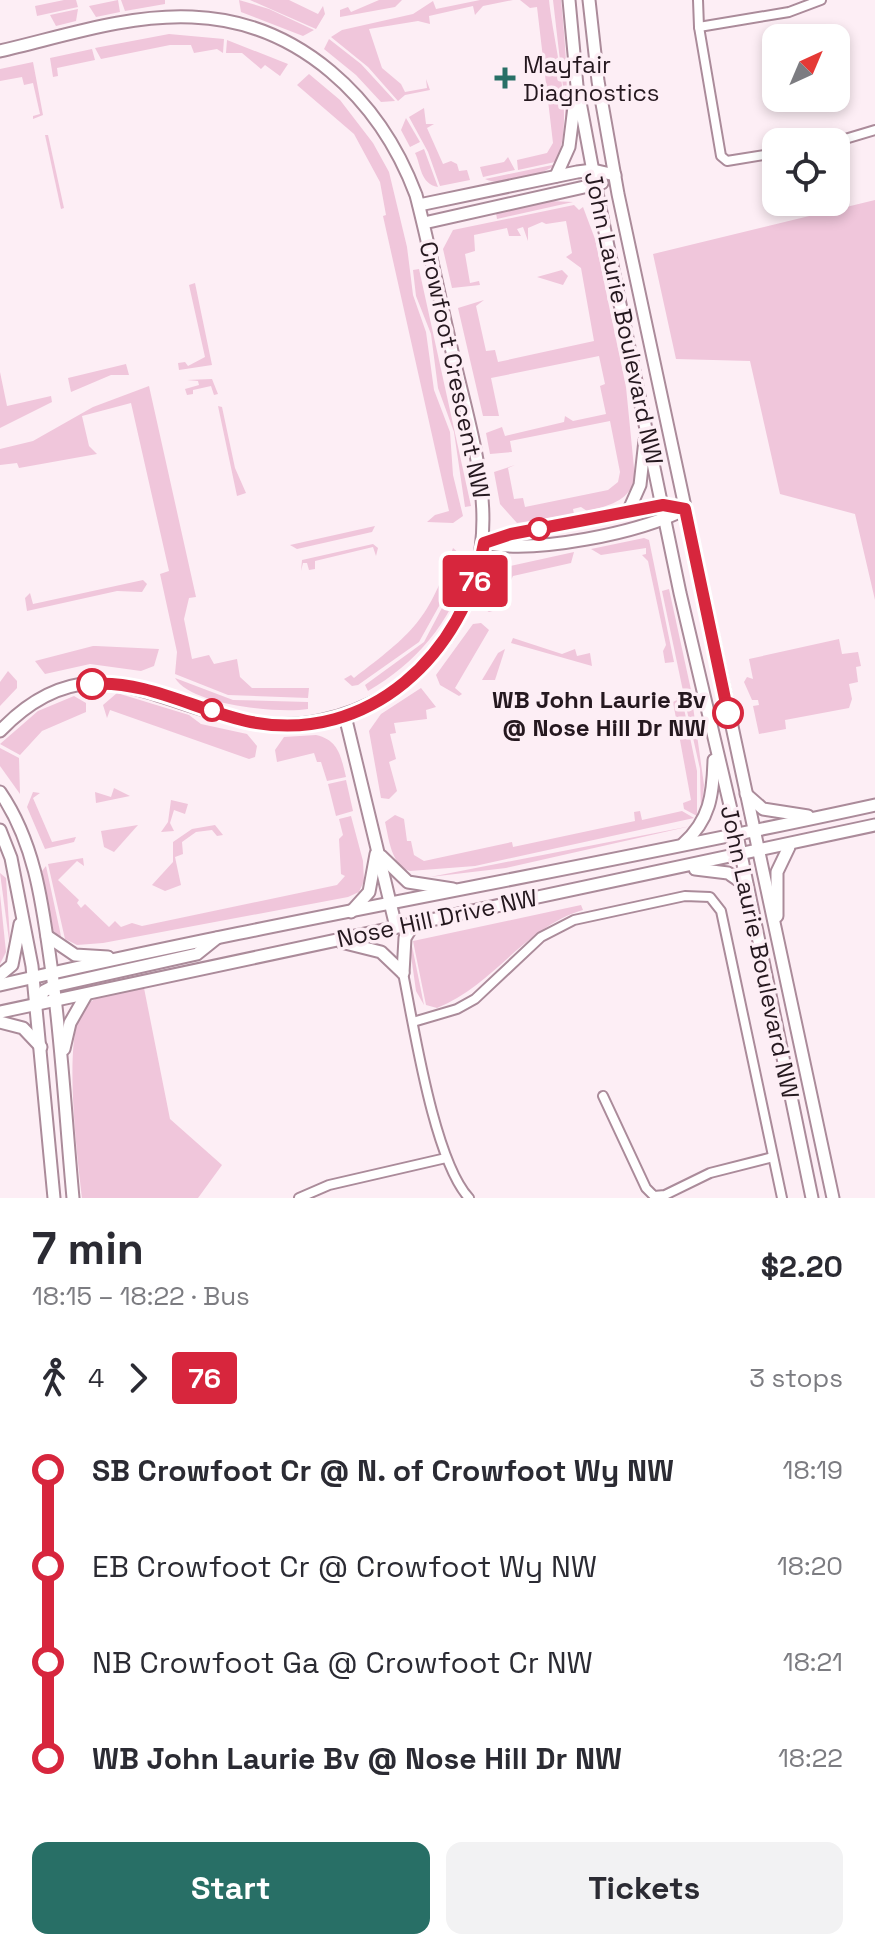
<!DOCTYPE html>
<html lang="en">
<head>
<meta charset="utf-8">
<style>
  :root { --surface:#fff; --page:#f2f2f3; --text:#2b2b33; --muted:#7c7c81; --accent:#286f66 }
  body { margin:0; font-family:"Space Grotesk",sans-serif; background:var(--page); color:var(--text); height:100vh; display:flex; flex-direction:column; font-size:30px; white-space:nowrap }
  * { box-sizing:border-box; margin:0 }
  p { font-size:26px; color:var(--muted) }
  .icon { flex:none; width:44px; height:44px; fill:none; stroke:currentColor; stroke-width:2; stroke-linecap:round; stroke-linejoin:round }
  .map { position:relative; height:1198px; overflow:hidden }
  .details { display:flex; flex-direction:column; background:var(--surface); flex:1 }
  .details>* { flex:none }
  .badge { padding:0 16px; border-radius:6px; font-size:28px; line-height:52px }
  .needle { width:52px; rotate:44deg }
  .tools { position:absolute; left:762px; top:24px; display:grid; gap:16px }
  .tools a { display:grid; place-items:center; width:88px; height:88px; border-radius:16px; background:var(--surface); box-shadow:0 4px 12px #0003; font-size:40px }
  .map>.badge { position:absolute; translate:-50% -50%; box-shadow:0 0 0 4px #fff }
  .legs { display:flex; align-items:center; gap:12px; height:88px; padding:0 32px; font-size:26px }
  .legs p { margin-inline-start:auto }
  .head { display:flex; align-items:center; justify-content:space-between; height:136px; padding:0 32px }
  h1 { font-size:44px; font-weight:800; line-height:60px }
  .cta { display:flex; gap:16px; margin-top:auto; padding:16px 32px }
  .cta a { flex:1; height:92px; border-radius:16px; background:var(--accent); color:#fff; font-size:32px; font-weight:800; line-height:92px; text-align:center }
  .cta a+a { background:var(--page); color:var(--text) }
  ul { padding:0 32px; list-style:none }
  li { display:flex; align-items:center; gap:28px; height:96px; font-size:30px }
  li i { display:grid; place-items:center; width:12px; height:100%; margin:0 10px; background:currentColor }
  li i::after { content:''; width:20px; height:20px; margin:-10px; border:6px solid; border-radius:50%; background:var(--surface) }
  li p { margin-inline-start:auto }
  li:first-child i { background:linear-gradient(#0000 50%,currentColor 0) }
  li:last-child i { background:linear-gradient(currentColor 50%,#0000 0) }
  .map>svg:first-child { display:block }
  .green { fill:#f0c6db }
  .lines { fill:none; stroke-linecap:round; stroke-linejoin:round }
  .street-casing { stroke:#ab8b9a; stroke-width:12 }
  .secondary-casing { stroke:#ab8b9a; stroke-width:15 }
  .street { stroke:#fff; stroke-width:8 }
  .secondary { stroke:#fff; stroke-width:11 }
  .line-1-casing { stroke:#fff; stroke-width:18 }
  .line-1 { stroke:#d7263d; stroke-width:12 }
  .poi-dot { fill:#286f66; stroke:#fdeef5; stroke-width:3 }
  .stop-1-dot { fill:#fff; stroke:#d7263d; stroke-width:4 }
  .labels { text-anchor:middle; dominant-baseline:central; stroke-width:7; stroke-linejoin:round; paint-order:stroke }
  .poi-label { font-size:24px; fill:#25181f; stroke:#fdeef5; text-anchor:start }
  .street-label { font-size:24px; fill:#25181f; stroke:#fdeef5 }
  .stop-label { font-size:24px; font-weight:bold; fill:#25181f; stroke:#fdeef5; text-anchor:end }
</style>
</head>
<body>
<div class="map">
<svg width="875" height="1198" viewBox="0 0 875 1198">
  <rect width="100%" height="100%" fill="#fdeef5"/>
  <!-- green -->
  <g class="green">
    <path d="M64 0H76L78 7 37 16 35 6Z"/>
    <path d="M118 0 120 12 96 17 89 6Z"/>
    <path d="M121 0H165V4L125 11Z"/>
    <path d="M239 0 269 9 314 30 303 36 241 12Z"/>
    <path d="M250 0H289L318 14 323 6 325 14 316 29Z"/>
    <path d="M379 0H402L395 7 340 17V10L348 7 351 12Z"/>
    <path d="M480 0H513L483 6 475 15 473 6 429 16 430 24 418 21 369 29 382 68 401 84 405 92 427 88 426 79 430 90 405 95 398 101 368 67 331 37 342 30 413 14 433 1 436 9Z"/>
    <path d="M520 0H549C553 42 577 125 555 162L518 170 517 160 547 153 553 143 537 7 530 8Z"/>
    <path d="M553 0H561C566 48 569 95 565 143V104Z"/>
    <path d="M78 9 76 21 56 26 50 15Z"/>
    <path d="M169 34 224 39 223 53 217 49 194 53 191 45H170L101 59 95 48Z"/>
    <path d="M329 39 361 64 395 101 381 102 356 75 324 49Z"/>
    <path d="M227 40 288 64 280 76 265 65 261 69 242 53H226Z"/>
    <path d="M92 49 95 60 57 68 58 76 53 77 50 58Z"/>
    <path d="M33 62 43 115 33 119V116L40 114 33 83 24 85 22 77 0 81V69Z"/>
    <path d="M309 74 340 100 373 143 389 172 407 247 413 295 426 332 434 390 450 432 453 475 463 516 453 523 427 522 435 515 449 511 383 216 386 215 380 182 354 134 297 85Z"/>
    <path d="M424 108 426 124H434L427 128 443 164 451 161 457 164 459 171 467 170 470 180 440 186 428 152 409 117Z"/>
    <path d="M406 118 420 142 410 147 401 130Z"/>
    <path d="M45 135H48L64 208 61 209Z"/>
    <path d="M424 149 438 187C420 184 421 165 415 153Z"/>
    <path d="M508 157 515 170 483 177 480 167 504 162Z"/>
    <path d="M557 164C542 175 502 188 485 179Z"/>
    <path d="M875 200V600L855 514 780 494 750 361 676 359 653 254Z"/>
    <path d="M551 201 573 202 497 219 496 213Z"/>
    <path d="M574 205 579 210 583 207 595 239 626 387 635 478C630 500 610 506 587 511L581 507 573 509 574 514 517 523 500 504 494 472 515 465 508 468 514 499 523 498 525 507 608 490 618 482 620 472 610 421 510 441 512 452 490 454 486 433 502 427 505 436 564 422 565 416 573 421 606 414 600 386 605 384 599 356 491 378 499 416H483L458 308 484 300 476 306 486 351 495 350 498 362 594 341 581 268 566 257 572 253 566 221 546 224 542 222 528 228V241L523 227 517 229 521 236H509L507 228 474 235 475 251 465 254 470 283 479 281 480 285 452 288 443 249 453 230Z"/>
    <path d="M419 269 471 506 465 507 454 432 438 388 431 334 416 296 413 270Z"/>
    <path d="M562 270 568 276 563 285 537 277Z"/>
    <path d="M195 283 212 365 179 370 178 363 185 362 188 366 205 357 189 285Z"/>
    <path d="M126 364 129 375H111L71 392 68 378Z"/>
    <path d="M0 372 7 406 51 396 52 402 0 428Z"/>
    <path d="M212 379 218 394 214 395 211 386 193 390V394L187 395 185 389 199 385 198 381 187 380Z"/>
    <path d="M149 386 196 597 189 598 184 619 192 659 209 655 214 664 237 659 240 677 252 688H309L308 698 228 695 175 674 177 652 160 574 169 571 131 403 82 416 89 446 97 454 19 468 17 463 0 465V449L33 441 93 407Z"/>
    <path d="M218 406 222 407 235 468 246 493 237 496Z"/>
    <path d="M375 526 372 532 297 549 290 545Z"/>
    <path d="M644 538 649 540 674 662 665 663 663 651 666 645 648 561 642 555 646 554V548L601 555 591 549Z"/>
    <path d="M373 544 378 548 376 556 373 547 315 561V569L309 570 307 563H303L301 571 302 560Z"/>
    <path d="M453 548 461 555 458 572 419 642 358 685 352 686 344 679 351 675 354 678C413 633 429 620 453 548Z"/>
    <path d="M574 552 571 563 513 576 496 610 489 612 481 607 497 569Z"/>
    <path d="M463 568 466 569C452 622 415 664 368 691L365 685 424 642Z"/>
    <path d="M143 580 147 584 142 592 117 591 27 611 25 598 30 593 33 604Z"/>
    <path d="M669 589 691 690 683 691 662 591Z"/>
    <path d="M481 623 489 630 455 688 462 694 459 696 440 685 436 675 473 624Z"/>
    <path d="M513 638 562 654 575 649 577 656 590 653 592 666 511 643Z"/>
    <path d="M839 639 842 654 858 652 861 666 856 667 858 682 849 684 852 699 849 708 785 720 786 729 759 734 753 706 759 705 758 700H752L744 682 747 677 753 679 749 659Z"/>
    <path d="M93 646H96L159 649 154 666 141 671 90 664 45 674 35 661Z"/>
    <path d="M505 649 495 680H482L498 653Z"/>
    <path d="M8 671 17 681V688L0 706V682Z"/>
    <path d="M175 678 233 700 308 702V709C279 714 191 705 175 678Z"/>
    <path d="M421 688 436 707 426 710 427 719 394 723 396 733 390 734 396 759 389 762 397 791 389 799 381 798 369 731 381 714Z"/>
    <path d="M691 692 704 785 701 814 700 769 683 693Z"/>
    <path d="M117 693 189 715 201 724 247 734 257 746 255 757 249 759 110 710 107 718 103 705Z"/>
    <path d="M681 694 697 771V816L684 809 683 803 691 800 673 702 677 700 676 695Z"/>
    <path d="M74 696 86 703V712L42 731 20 755 0 744 38 711Z"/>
    <path d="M316 735C339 740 341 757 346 777L327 781 321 762H317L314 753 277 762 275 750 284 737Z"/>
    <path d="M0 748 19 758 20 794 0 766Z"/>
    <path d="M346 780 353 811 336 816 328 784Z"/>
    <path d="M114 788 130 796 96 803 95 792 111 797Z"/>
    <path d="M33 792 40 793 33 798 52 842 76 837 74 842 45 849 27 807Z"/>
    <path d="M171 800 188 804 185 814 174 810 170 823 174 831 161 832 168 822Z"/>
    <path d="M640 811 642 820 682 811 694 818 475 866 410 871C391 865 389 839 385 822L395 815 404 819 407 841H411L414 855 424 861 512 842 513 847 635 821 634 812Z"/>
    <path d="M351 816 363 861 364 881 359 892 348 897 103 943 77 945 65 939 48 864 83 858 84 866 77 861 58 880 79 900 77 903 81 908 85 904 109 927 115 921 121 927 132 923 142 926 337 885 345 876 341 874 339 839 343 835 339 819Z"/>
    <path d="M138 825 114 852 104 847 101 831Z"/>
    <path d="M215 825 223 835 217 836 212 830 196 832 182 842 183 854 175 857 181 885 165 891 152 885 173 862V842L192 829Z"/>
    <path d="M691 826 506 868 430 877Z"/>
    <path d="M46 866 61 936 59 940 53 930 42 871Z"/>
    <path d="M0 873 6 878 11 955Z"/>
    <path d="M0 894 6 952 0 964Z"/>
    <path d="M581 905 583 910C523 928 494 985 437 1008L426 1005 413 941Z"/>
    <path d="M409 941H411L424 1005 416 991Z"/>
    <path d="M144 988 170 1119 222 1165 198 1198H82C78 1162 61 1031 85 1006 98 993 126 992 144 988Z"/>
  </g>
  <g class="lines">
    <!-- street casing -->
    <g class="street-casing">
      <g id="street">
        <path d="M698 0 699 27 721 156 727 161 776 153"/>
        <path d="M699 27 789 12 821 0"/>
        <path d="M835 142 875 130"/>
        <path d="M403 973C414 1027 434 1160 469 1198"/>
        <path d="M413 1022 457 1009 475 999 541 937 574 920 685 896 710 897 721 911 782 1198"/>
        <path d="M603 1096 646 1188 654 1196 665 1195 710 1173 773 1157"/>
        <path d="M299 1198 329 1185 446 1158"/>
      </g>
    </g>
    <!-- secondary casing -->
    <g class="secondary-casing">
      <g id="secondary">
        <path d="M569 0 577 86 598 198 680 593 737 835 812 1198"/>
        <path d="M589 0 598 81 618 194 833 1198"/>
        <path d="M0 51C61 37 128 14 192 17 299 21 380 99 416 195 430 249 441 305 454 360 475 450 506 537 456 623 440 652 414 679 385 696 345 719 298 730 252 722 153 705 89 639 0 731"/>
        <path d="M556 176 569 147 576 91"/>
        <path d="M419 205 577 172 593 170 615 175"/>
        <path d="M424 223 602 183"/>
        <path d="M628 512 640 485 645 440"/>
        <path d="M484 543C535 554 639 533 685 509"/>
        <path d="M485 543 511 534 663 505 685 509"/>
        <path d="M345 716 396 927"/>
        <path d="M0 792C37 846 43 910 52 973 62 1047 66 1123 73 1198"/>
        <path d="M746 794 763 809 808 816"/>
        <path d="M0 830 11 858 32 966 54 1198"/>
        <path d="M683 844C710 820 713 795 714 760"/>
        <path d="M381 856 408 882 453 889"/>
        <path d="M695 869 728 873 747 886"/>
        <path d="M351 912 369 892 376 854"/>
        <path d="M777 916V872L789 847"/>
        <path d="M47 936 75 955 108 957"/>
        <path d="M341 942 381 952 403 973"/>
        <path d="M403 973 405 938 413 925"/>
        <path d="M0 975 12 965 20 924"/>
        <path d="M0 985C290 918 584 869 875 805"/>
        <path d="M37 1004 44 991 54 986 197 954 217 938"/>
        <path d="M0 1012 875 825"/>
        <path d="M0 1022 23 1028 41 1047"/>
        <path d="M64 1049 70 1023 86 995"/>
      </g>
    </g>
    <!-- street -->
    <use href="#street" class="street"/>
    <!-- secondary -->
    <use href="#secondary" class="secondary"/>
  </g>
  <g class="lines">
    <!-- line-1 casing -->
    <g class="line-1-casing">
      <path id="line-1" d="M92 684C148 680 197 711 251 722 369 745 465 653 484 543L511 534 663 505 685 509 728 713"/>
    </g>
    <!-- line-1 -->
    <use href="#line-1" class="line-1"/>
  </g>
  <!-- markers -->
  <path class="poi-dot" d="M501 66h8v8h8v8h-8v8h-8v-8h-8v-8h8z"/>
  <g class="stop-1-dot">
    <circle cx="539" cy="529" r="10"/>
    <circle cx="92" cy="684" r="14"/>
    <circle cx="212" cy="710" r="10"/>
    <circle cx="728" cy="713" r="14"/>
  </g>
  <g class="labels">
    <!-- poi labels -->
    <g class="poi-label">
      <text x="523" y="64">Mayfair<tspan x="523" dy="28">Diagnostics</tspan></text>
    </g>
    <!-- street labels -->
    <g class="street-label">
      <text transform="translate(624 318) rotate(78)">John Laurie Boulevard NW</text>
      <text transform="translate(455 370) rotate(78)">Crowfoot Crescent NW</text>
      <text transform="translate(437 918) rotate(-12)">Nose Hill Drive NW</text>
      <text transform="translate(760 952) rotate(78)">John Laurie Boulevard NW</text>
    </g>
    <!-- stop labels -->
    <g class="stop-label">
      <text x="706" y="699">WB John Laurie Bv<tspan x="706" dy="28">@ Nose Hill Dr NW</tspan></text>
    </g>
  </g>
</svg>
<div class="tools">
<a><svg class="needle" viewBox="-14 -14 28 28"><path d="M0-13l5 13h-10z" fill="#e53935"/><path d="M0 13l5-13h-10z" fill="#7c7c81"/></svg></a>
<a><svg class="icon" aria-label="locate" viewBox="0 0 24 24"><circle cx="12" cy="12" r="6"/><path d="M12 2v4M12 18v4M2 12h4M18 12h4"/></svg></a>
</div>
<b class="badge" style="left:475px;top:581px;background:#d7263d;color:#fff">76</b>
</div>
<section class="details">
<div class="head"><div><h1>7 min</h1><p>18:15 – 18:22 · Bus</p></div><b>$2.20</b></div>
<div class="legs"><svg class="icon" aria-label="walk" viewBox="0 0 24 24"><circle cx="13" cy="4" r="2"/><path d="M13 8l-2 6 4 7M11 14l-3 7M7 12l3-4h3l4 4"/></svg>4<svg class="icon" aria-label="forward" viewBox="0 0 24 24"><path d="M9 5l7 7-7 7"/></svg><b class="badge" style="background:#d7263d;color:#fff">76</b><p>3 stops</p></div>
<ul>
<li><i style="color:#d7263d"></i><b>SB Crowfoot Cr @ N. of Crowfoot Wy NW</b><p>18:19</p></li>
<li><i style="color:#d7263d"></i><span>EB Crowfoot Cr @ Crowfoot Wy NW</span><p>18:20</p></li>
<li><i style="color:#d7263d"></i><span>NB Crowfoot Ga @ Crowfoot Cr NW</span><p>18:21</p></li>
<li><i style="color:#d7263d"></i><b>WB John Laurie Bv @ Nose Hill Dr NW</b><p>18:22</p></li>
</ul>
<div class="cta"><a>Start</a><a>Tickets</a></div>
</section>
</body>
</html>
